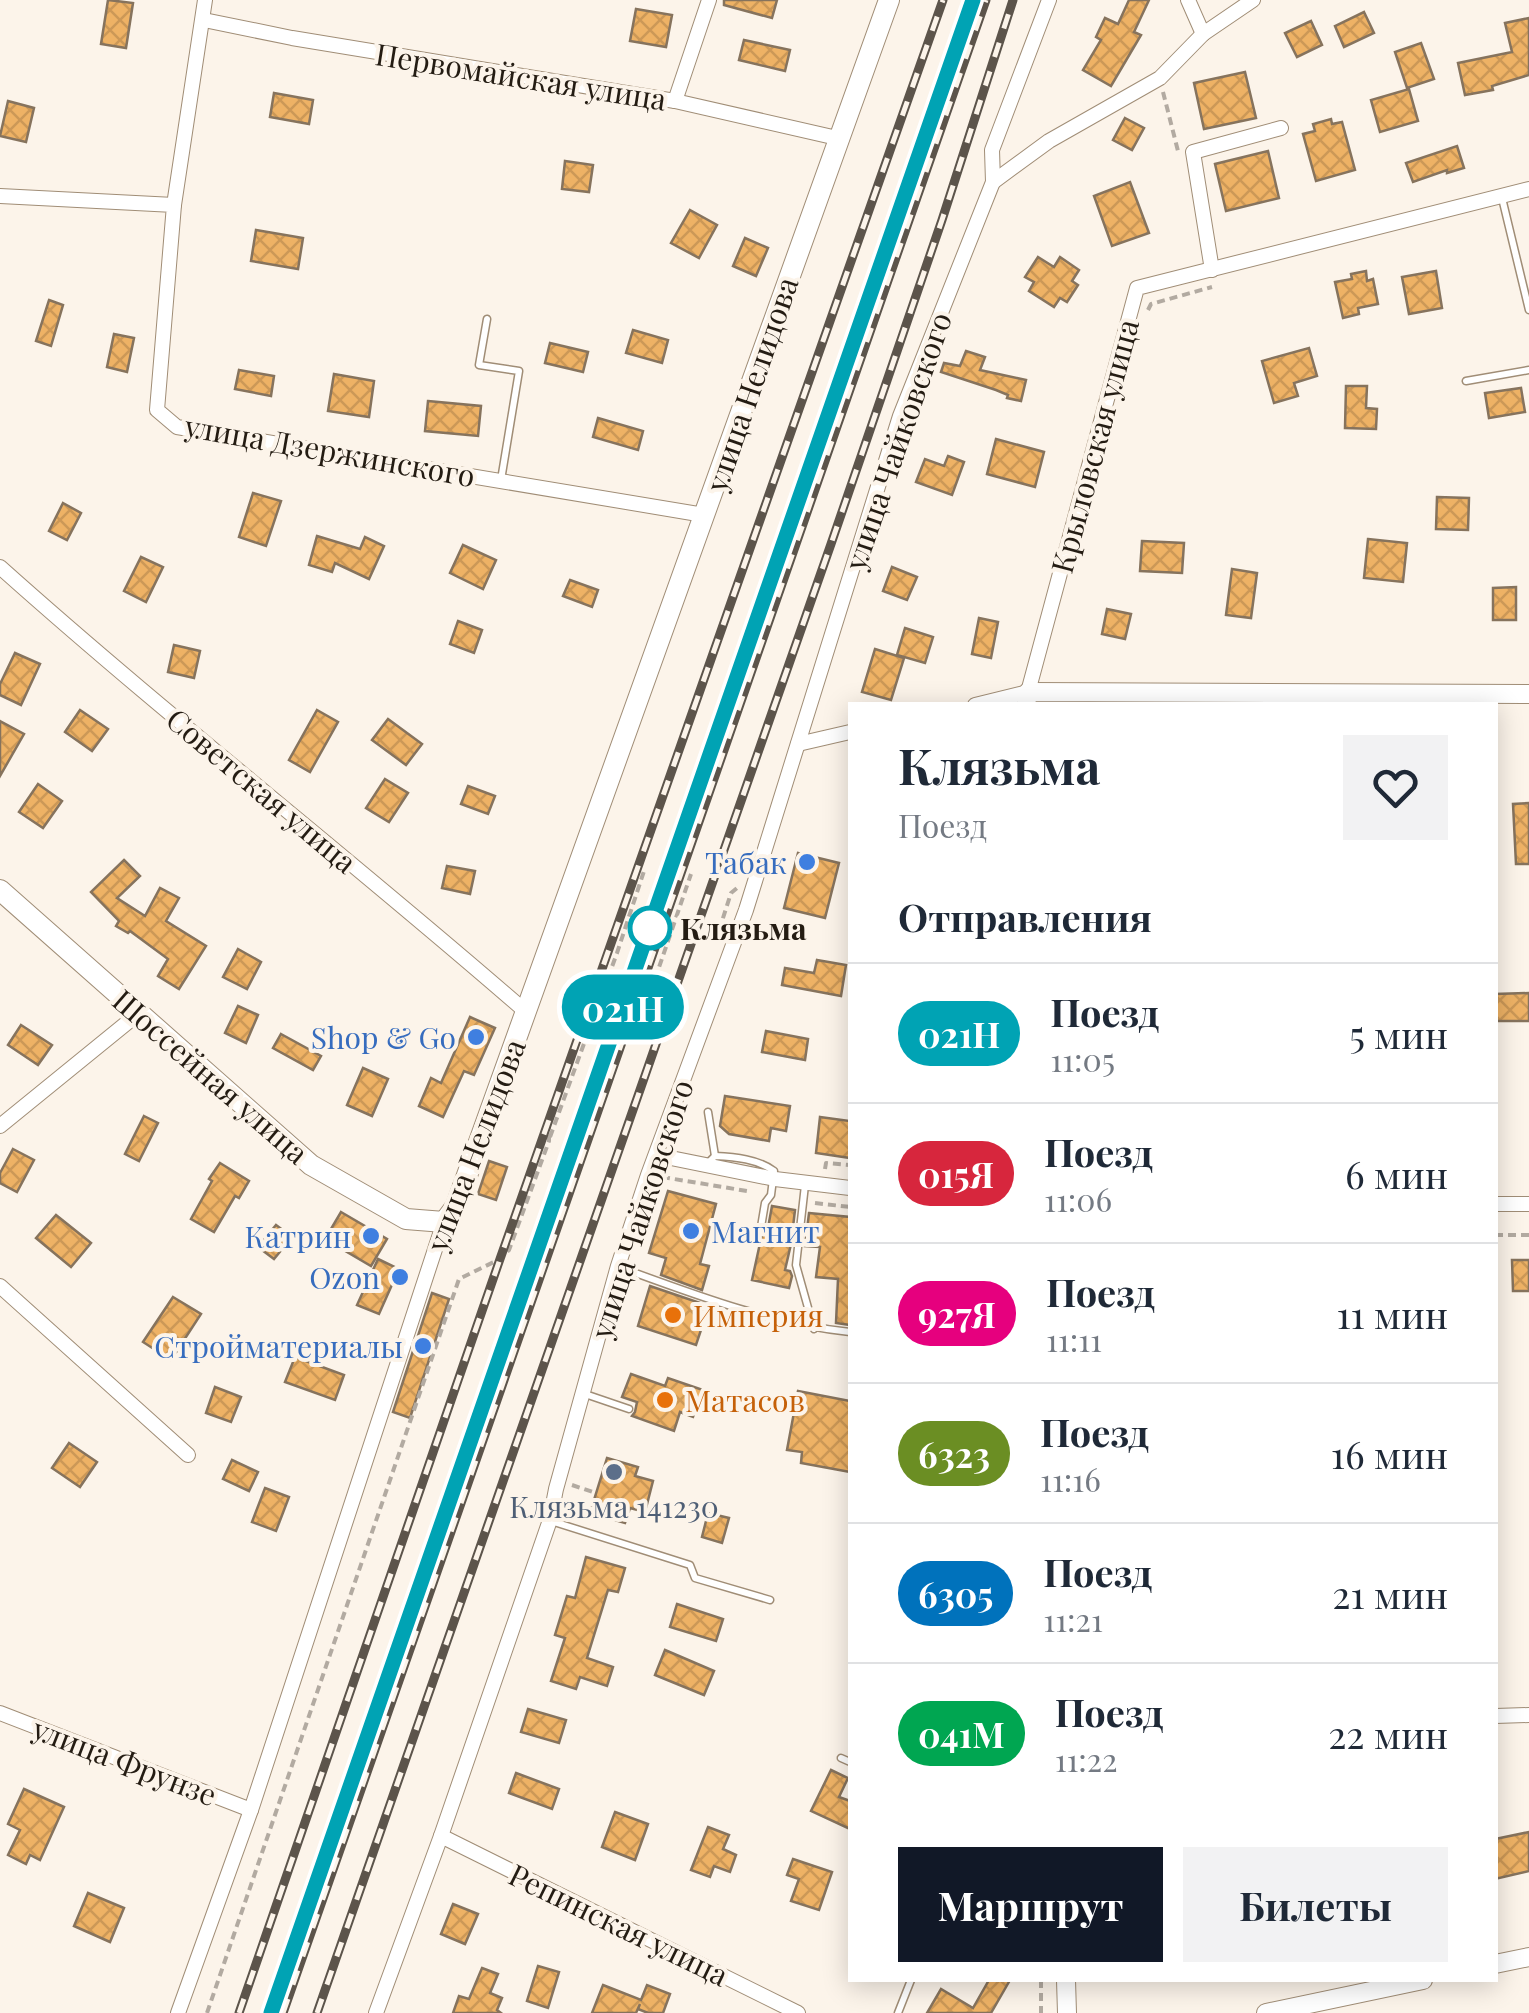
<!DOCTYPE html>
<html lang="ru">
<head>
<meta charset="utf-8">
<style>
  :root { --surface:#fff; --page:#f2f2f3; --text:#1f2937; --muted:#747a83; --line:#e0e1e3; --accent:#111827 }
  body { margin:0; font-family:"Playfair Display",serif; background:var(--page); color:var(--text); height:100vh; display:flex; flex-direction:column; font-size:38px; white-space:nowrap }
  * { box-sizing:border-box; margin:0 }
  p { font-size:32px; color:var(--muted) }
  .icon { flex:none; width:55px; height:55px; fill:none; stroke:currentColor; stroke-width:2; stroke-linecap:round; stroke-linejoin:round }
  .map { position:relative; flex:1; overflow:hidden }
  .side { position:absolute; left:848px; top:702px; width:650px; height:1280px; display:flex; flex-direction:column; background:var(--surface); border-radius:0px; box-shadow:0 5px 25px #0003 }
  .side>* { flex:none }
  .badge { padding:0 20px; border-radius:32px; font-size:35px; line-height:65px }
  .map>.badge { position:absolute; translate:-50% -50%; box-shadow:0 0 0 5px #fff }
  h2 { padding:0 50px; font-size:38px; line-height:90px }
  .round { display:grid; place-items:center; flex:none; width:105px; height:105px; border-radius:0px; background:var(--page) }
  .headline { display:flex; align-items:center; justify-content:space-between; height:170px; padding:0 50px }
  h1 { font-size:48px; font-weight:700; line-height:75px }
  .primary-button { display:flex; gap:20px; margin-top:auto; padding:20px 50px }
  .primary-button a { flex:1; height:115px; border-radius:0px; background:var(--accent); color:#fff; font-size:40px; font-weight:700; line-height:115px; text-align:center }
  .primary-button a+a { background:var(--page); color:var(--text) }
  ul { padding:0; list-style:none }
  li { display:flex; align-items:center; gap:30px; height:140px; padding:0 50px; border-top:2px solid var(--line) }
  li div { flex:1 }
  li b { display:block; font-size:38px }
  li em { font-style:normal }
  li .badge { min-width:110px; font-weight:700; text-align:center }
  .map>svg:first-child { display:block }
  .building { fill:url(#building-cross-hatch); stroke:#86735d; stroke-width:2.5 }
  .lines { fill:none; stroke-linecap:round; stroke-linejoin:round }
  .service-casing { stroke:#a08d76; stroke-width:9 }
  .minor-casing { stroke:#a08d76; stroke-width:16 }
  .tertiary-casing { stroke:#a08d76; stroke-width:20 }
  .secondary-casing { stroke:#a08d76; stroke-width:22 }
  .path { stroke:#b2aaa1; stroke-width:4; stroke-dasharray:8 5; stroke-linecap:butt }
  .service { stroke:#fff; stroke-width:6 }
  .minor { stroke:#fff; stroke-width:14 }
  .tertiary { stroke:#fff; stroke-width:18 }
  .secondary { stroke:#fff; stroke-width:20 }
  .rail-casing { stroke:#5c544b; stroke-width:9 }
  .rail { stroke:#fcf4ea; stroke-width:5; stroke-dasharray:15; stroke-linecap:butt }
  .line-casing { stroke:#fff; stroke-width:22 }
  .line { stroke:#00a3b4; stroke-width:15 }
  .shop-dot { fill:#3f7fe0; stroke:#fcf4ea; stroke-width:4 }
  .stop-dot { fill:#fff; stroke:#00a3b4; stroke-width:5 }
  .food-dot { fill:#e8710a; stroke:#fcf4ea; stroke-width:4 }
  .service-dot { fill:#5c6f8a; stroke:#fcf4ea; stroke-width:4 }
  .labels { text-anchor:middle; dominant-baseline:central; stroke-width:8; stroke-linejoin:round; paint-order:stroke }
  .street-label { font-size:30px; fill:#241c13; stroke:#fcf4ea }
  .shop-label { font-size:30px; fill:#366cbe; stroke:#fcf4ea; text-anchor:end }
  .stop-label { font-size:30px; font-weight:bold; fill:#241c13; stroke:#fcf4ea; text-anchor:start }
  .food-label { font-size:30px; fill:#c56008; stroke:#fcf4ea; text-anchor:start }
  .service-label { font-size:30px; fill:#4e5e75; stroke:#fcf4ea }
</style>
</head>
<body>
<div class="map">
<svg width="1529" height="2013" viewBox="0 0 1529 2013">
  <defs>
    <pattern id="building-cross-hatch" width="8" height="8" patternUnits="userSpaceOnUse" patternTransform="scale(2.5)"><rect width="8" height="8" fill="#eeb265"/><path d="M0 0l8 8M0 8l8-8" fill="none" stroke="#cc9857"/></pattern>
  </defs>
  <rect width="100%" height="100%" fill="#fcf4ea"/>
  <!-- building -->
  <g class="building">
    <path d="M108 0 133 3 126 48 101 44Z"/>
    <path d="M724 0H777L772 18 724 5Z"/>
    <path d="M1129 0H1149L1134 32 1141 35 1111 86 1083 70 1101 40 1096 37 1105 18 1118 24Z"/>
    <path d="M636 9 672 15 666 47 630 41Z"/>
    <path d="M1364 12 1374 33 1344 47 1335 26Z"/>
    <path d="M1529 18V75L1492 86 1493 90 1465 95 1458 63 1512 52 1505 23Z"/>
    <path d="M1311 21 1322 45 1297 57 1285 33Z"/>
    <path d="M744 40 790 50 785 71 739 60Z"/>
    <path d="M1421 43 1434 79 1407 88 1395 52Z"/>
    <path d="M1245 72 1256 118 1204 129 1194 83Z"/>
    <path d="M1409 89 1418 121 1380 132 1371 100Z"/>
    <path d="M274 93 313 100 309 124 270 117Z"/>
    <path d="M8 101 34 108 26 142 0 136Z"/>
    <path d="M1125 118 1144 128 1132 150 1113 140Z"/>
    <path d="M1331 119 1332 124 1342 122 1355 170 1316 181 1303 134 1315 131 1313 124Z"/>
    <path d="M1457 146 1464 168 1447 173V170L1413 182 1406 163Z"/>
    <path d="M1268 151 1279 198 1226 211 1215 164Z"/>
    <path d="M565 161 593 165 589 192 562 189Z"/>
    <path d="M1130 182 1149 233 1112 246 1094 196Z"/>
    <path d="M690 210 717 225 699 258 671 243Z"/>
    <path d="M256 230 303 238 298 269 251 261Z"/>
    <path d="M745 238 768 248 756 276 733 266Z"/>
    <path d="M1038 257 1054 267 1060 257 1079 270 1072 281 1078 285 1067 302 1060 298 1054 307 1029 291 1034 282 1025 277Z"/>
    <path d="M1366 271 1367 281 1373 279 1378 304 1358 308 1359 314 1343 318 1335 282 1352 279 1351 274Z"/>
    <path d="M1436 271 1442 308 1409 314 1402 277Z"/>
    <path d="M49 300 63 305 51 346 36 341Z"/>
    <path d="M633 330 668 340 662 363 626 353Z"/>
    <path d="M114 334 134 338 127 372 107 367Z"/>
    <path d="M550 343 588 352 583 372 545 363Z"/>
    <path d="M1309 348 1317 376 1294 383 1298 396 1274 403 1262 361Z"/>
    <path d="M966 351 985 357 980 370 1026 380 1021 401 1007 398 1008 395 996 390 941 372 944 363 960 366Z"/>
    <path d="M239 370 274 376 271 396 235 389Z"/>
    <path d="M334 374 374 381 369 417 328 411Z"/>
    <path d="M1346 386H1367L1366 408 1377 409 1376 429 1345 428Z"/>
    <path d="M1521 388 1525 412 1489 418 1485 393Z"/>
    <path d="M428 401 481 406 478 436 425 431Z"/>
    <path d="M598 418 643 431 638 450 593 437Z"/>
    <path d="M996 439 1044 452 1035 487 987 474Z"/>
    <path d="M948 456 964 462 952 495 916 482 925 459 944 466Z"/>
    <path d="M253 493 281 501 266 546 239 537Z"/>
    <path d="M1437 497 1469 498 1468 530 1436 529Z"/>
    <path d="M63 503 81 513 67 540 49 531Z"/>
    <path d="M317 536 360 549 365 537 384 546 369 579 335 563 332 572 309 565Z"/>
    <path d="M1368 539 1407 543 1403 582 1364 578Z"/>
    <path d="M1142 541 1184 543 1182 573 1140 571Z"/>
    <path d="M463 545 496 560 483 589 450 573Z"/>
    <path d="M141 557 163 567 146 602 124 591Z"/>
    <path d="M892 567 917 577 907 600 883 591Z"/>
    <path d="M1232 569 1257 573 1251 618 1226 615Z"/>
    <path d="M570 580 598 590 592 607 563 596Z"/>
    <path d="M1516 587V620H1493V588Z"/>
    <path d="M1107 609 1131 614 1125 639 1102 634Z"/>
    <path d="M979 618 998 622 991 658 972 654Z"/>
    <path d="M458 621 482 630 474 653 450 644Z"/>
    <path d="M905 628 933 637 925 663 897 655Z"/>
    <path d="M174 645 200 651 194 678 168 672Z"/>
    <path d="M875 649 904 658 891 700 862 692Z"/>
    <path d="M15 653 40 664 21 705 0 695V684Z"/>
    <path d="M80 710 108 729 92 751 65 732Z"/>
    <path d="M317 710 338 722 310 772 289 760Z"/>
    <path d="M388 719 422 744 406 765 372 740Z"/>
    <path d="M0 721 24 734 0 776Z"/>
    <path d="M385 779 408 793 389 822 366 808Z"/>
    <path d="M38 784 62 801 43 828 19 812Z"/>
    <path d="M468 786 495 796 488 814 461 804Z"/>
    <path d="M1529 803V864H1516L1513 804Z"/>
    <path d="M798 853 839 863 825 918 784 908Z"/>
    <path d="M124 860 140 876 117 898 145 916 160 888 179 898 166 921 206 946 179 989 158 976 168 959 130 931 128 933 116 926 119 921 91 892Z"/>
    <path d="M447 866 475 871 470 894 442 888Z"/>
    <path d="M238 949 261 962 247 989 223 977Z"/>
    <path d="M817 960 846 965 841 996 782 985 785 968 814 973Z"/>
    <path d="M1529 993V1021H1495V994Z"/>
    <path d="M238 1006 258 1015 246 1043 225 1033Z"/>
    <path d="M470 1017 495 1028 474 1075 464 1071 443 1117 419 1106 431 1078 441 1083Z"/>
    <path d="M21 1025 52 1045 38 1065 8 1045Z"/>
    <path d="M766 1031 808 1039 805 1060 762 1052Z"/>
    <path d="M281 1034 321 1056 313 1070 273 1048Z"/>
    <path d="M363 1068 388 1079 372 1116 347 1105Z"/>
    <path d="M725 1096 790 1106 786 1131 771 1128 769 1141 729 1134 720 1126Z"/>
    <path d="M144 1116 158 1123 139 1161 125 1154Z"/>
    <path d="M820 1117 850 1121V1158L816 1153Z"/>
    <path d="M13 1149 34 1160 17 1192 0 1183V1173Z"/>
    <path d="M489 1161 507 1167 496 1200 478 1194Z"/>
    <path d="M220 1163 249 1181 239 1198 235 1196 214 1232 191 1219 212 1181 209 1179Z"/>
    <path d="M668 1191 716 1204 700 1264 709 1266 702 1290 661 1275 666 1258 649 1253Z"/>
    <path d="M772 1206 795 1210 791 1244 785 1270 790 1271 792 1276 789 1288 752 1280 762 1234 768 1228Z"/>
    <path d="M341 1212 387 1239 371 1266 325 1239Z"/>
    <path d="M809 1213 850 1217V1325L836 1323 838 1279 816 1277 820 1247 805 1246Z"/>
    <path d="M56 1215 91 1243 71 1267 36 1238Z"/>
    <path d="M276 1225 292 1237 274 1259 258 1247Z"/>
    <path d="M378 1259 399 1269 379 1314 357 1305Z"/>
    <path d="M1512 1260H1529V1291H1513Z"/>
    <path d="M650 1286 709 1306 696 1345 638 1326Z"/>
    <path d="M432 1293 449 1299 410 1418 393 1412Z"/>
    <path d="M173 1297 201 1314 171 1360 143 1342Z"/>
    <path d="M295 1357 344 1375 335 1400 285 1382Z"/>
    <path d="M631 1374 665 1386 668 1378 703 1390 693 1417 680 1412 674 1431 632 1416 635 1412 637 1402 622 1397Z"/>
    <path d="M215 1387 241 1397 231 1422 206 1413Z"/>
    <path d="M798 1391 850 1401V1472L801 1463 802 1452 787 1450Z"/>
    <path d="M69 1443 97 1462 80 1487 52 1468Z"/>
    <path d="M607 1458 638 1467 635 1476 653 1481 645 1512 630 1508 625 1523 590 1513Z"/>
    <path d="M232 1460 258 1472 249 1491 223 1479Z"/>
    <path d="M265 1488 289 1497 276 1531 252 1522Z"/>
    <path d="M708 1513 729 1518 722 1543 702 1537Z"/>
    <path d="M586 1557 625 1568 618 1592 608 1590 587 1658 613 1667 607 1686 580 1677 576 1689 551 1681 565 1638 555 1635 567 1596 575 1598Z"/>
    <path d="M677 1604 723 1619 716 1641 670 1627Z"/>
    <path d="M665 1650 714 1671 704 1695 655 1675Z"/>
    <path d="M528 1709 566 1720 559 1743 521 1732Z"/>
    <path d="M831 1770 848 1778 839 1797 850 1801V1829L811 1811Z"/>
    <path d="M516 1773 559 1789 552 1809 509 1793Z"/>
    <path d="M24 1789 64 1807 40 1860 30 1855 26 1864 8 1855 20 1830 8 1824Z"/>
    <path d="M615 1812 648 1824 635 1860 602 1847Z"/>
    <path d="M708 1827 729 1835 723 1849 736 1855 730 1872 714 1866 710 1877 691 1870Z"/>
    <path d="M1529 1832V1871L1495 1879V1839Z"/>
    <path d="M793 1859 832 1872 819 1910 791 1901 799 1879 787 1875Z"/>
    <path d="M88 1893 124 1908 110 1942 74 1926Z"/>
    <path d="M453 1904 478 1914 465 1944 441 1934Z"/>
    <path d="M538 1966 559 1972 548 2008 527 2001Z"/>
    <path d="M482 1968 498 1974 490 1993 502 1998 497 2010 501 2013H453L459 1996 469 1999Z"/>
    <path d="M989 1980H1010L991 2013H927L941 1989 973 2008Z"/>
    <path d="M603 1985 641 2000 647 1985 670 1994 663 2013H648L638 2009 640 2004 636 2013H592Z"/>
  </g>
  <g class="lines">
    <!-- service casing -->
    <g class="service-casing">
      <g id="service">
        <path d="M1502 198 1529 310"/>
        <path d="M487 319 479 365 519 371 501 480"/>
        <path d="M1466 381 1529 370"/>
        <path d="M708 1112 715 1156"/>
        <path d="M707 1164 715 1156C735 1157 758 1159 774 1171L771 1195 765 1203 761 1227"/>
        <path d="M805 1185 796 1265 814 1329"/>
        <path d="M619 1267C693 1294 771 1324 850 1332"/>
        <path d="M585 1394 629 1409"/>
        <path d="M551 1521 690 1565 695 1578 770 1600"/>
        <path d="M841 1758 850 1762"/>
        <path d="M898 2013 911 1980"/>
      </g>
    </g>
    <!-- minor casing -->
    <g class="minor-casing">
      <g id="minor">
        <path d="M1188 0 1203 34"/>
        <path d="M204 20 292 38 675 101 837 138"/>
        <path d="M675 101 709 0"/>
        <path d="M993 182 1049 141 1160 78 1203 34 1253 0"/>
        <path d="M0 196 174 205 157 410 177 427 704 515"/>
        <path d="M174 205 205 0"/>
        <path d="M1212 270 1193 152 1281 128"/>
        <path d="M0 567C171 720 352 860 525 1011"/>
        <path d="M975 705 1028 692 1137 288 1529 189"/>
        <path d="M798 744 850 732"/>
        <path d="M0 1126 139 1013"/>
        <path d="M656 1155 775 1179 850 1188"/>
        <path d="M1495 1204H1529"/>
        <path d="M0 1286 188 1455"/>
        <path d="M0 1713 251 1810"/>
        <path d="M1495 1716 1529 1715"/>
        <path d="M441 1836 798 2013"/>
        <path d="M178 2013 251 1810 444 1222"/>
        <path d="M376 2013 441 1836 550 1520 556 1489 618 1266 648 1175 746 910 900 416 993 182 992 150 1049 0"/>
      </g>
    </g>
    <!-- tertiary casing -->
    <g class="tertiary-casing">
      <g id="tertiary">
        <path d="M1026 705 1028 692 1529 694"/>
        <path d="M1495 1964 1529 1957"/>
        <path d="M1066 1980 1067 2013"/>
        <path d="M1266 2013 1423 1980"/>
      </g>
    </g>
    <!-- secondary casing -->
    <g class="secondary-casing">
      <path id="secondary" d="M0 890 311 1165 406 1219 444 1222 456 1206 889 0"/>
    </g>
    <!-- path -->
    <g class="path">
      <path d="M1163 92 1178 151"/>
      <path d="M1148 310 1151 304 1212 287"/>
      <path d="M715 943 731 893 737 888"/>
      <path d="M655 979 691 874"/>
      <path d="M550 1137 617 953 645 868"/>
      <path d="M825 1169 826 1163 850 1165"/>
      <path d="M662 1177 747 1191"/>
      <path d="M815 1203 850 1207"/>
      <path d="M1495 1235H1529"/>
      <path d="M572 1485 596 1493"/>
      <path d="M1041 1980V2013"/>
      <path d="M207 2013 459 1279 500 1259 509 1250 549 1141V1127"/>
    </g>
    <!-- service -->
    <use href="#service" class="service"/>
    <!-- minor -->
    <use href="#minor" class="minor"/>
    <!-- tertiary -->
    <use href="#tertiary" class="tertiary"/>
    <!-- secondary -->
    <use href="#secondary" class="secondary"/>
    <!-- rail casing -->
    <g class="rail-casing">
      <g id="rail">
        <path d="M239 2013 500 1259 943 0"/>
        <path d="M283 2013 986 0"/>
        <path d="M317 2013 831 544 942 220 1013 0"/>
      </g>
    </g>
    <!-- rail -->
    <use href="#rail" class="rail"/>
  </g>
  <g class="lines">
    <!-- line casing -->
    <g class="line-casing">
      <path id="line" d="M271 2013 973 0"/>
    </g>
    <!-- line -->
    <use href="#line" class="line"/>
  </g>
  <!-- markers -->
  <g class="shop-dot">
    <circle cx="807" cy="862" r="10"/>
    <circle cx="476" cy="1037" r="10"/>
    <circle cx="691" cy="1231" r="10"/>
    <circle cx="371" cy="1236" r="10"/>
    <circle cx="400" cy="1277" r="10"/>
    <circle cx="423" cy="1346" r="10"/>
  </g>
  <circle class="stop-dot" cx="650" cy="928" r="20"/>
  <g class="food-dot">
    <circle cx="673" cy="1315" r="10"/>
    <circle cx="665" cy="1400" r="10"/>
  </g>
  <circle class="service-dot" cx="614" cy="1472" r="10"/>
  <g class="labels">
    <!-- street labels -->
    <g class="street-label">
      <text transform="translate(521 76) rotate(9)">Первомайская улица</text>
      <text transform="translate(751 384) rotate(-71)">улица Нелидова</text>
      <text transform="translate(897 441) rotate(-71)">улица Чайковского</text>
      <text transform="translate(1094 446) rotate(-75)">Крыловская улица</text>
      <text transform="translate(330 450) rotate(10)">улица Дзержинского</text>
      <text transform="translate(262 790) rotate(40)">Советская улица</text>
      <text transform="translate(211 1076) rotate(41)">Шоссейная улица</text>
      <text transform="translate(475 1145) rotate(-69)">улица Нелидова</text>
      <text transform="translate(641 1209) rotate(-72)">улица Чайковского</text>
      <text transform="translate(125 1761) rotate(21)">улица Фрунзе</text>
      <text transform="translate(619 1924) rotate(26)">Репинская улица</text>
    </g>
    <!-- shop labels -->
    <g class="shop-label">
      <text x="787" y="862">Табак</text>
      <text x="456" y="1037">Shop &amp; Go</text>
      <text x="711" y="1231" text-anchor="start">Магнит</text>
      <text x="351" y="1236">Катрин</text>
      <text x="380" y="1277">Ozon</text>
      <text x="403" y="1346">Стройматериалы</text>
    </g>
    <!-- stop labels -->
    <g class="stop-label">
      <text x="680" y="928">Клязьма</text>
    </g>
    <!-- food labels -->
    <g class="food-label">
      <text x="693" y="1315">Империя</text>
      <text x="685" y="1400">Матасов</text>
    </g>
    <!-- service labels -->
    <g class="service-label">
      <text x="614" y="1506">Клязьма 141230</text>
    </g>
  </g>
</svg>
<b class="badge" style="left:623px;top:1007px;background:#00a3b4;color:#fff">021Н</b>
<section class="side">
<div class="headline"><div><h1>Клязьма</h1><p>Поезд</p></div><a class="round"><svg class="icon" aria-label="heart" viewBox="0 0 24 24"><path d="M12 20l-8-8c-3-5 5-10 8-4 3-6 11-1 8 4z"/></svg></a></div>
<h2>Отправления</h2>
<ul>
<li><span class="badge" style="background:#00a3b4;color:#fff">021Н</span><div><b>Поезд</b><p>11:05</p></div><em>5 мин</em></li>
<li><span class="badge" style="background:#d7263d;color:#fff">015Я</span><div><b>Поезд</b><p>11:06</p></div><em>6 мин</em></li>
<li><span class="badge" style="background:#e6007e;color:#fff">927Я</span><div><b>Поезд</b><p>11:11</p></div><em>11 мин</em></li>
<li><span class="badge" style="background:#6b8e23;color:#fff">6323</span><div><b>Поезд</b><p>11:16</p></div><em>16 мин</em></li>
<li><span class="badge" style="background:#0072bc;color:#fff">6305</span><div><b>Поезд</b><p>11:21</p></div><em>21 мин</em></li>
<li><span class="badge" style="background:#00a651;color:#fff">041М</span><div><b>Поезд</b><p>11:22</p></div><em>22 мин</em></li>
</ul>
<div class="primary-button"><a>Маршрут</a><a>Билеты</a></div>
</section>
</div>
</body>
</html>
